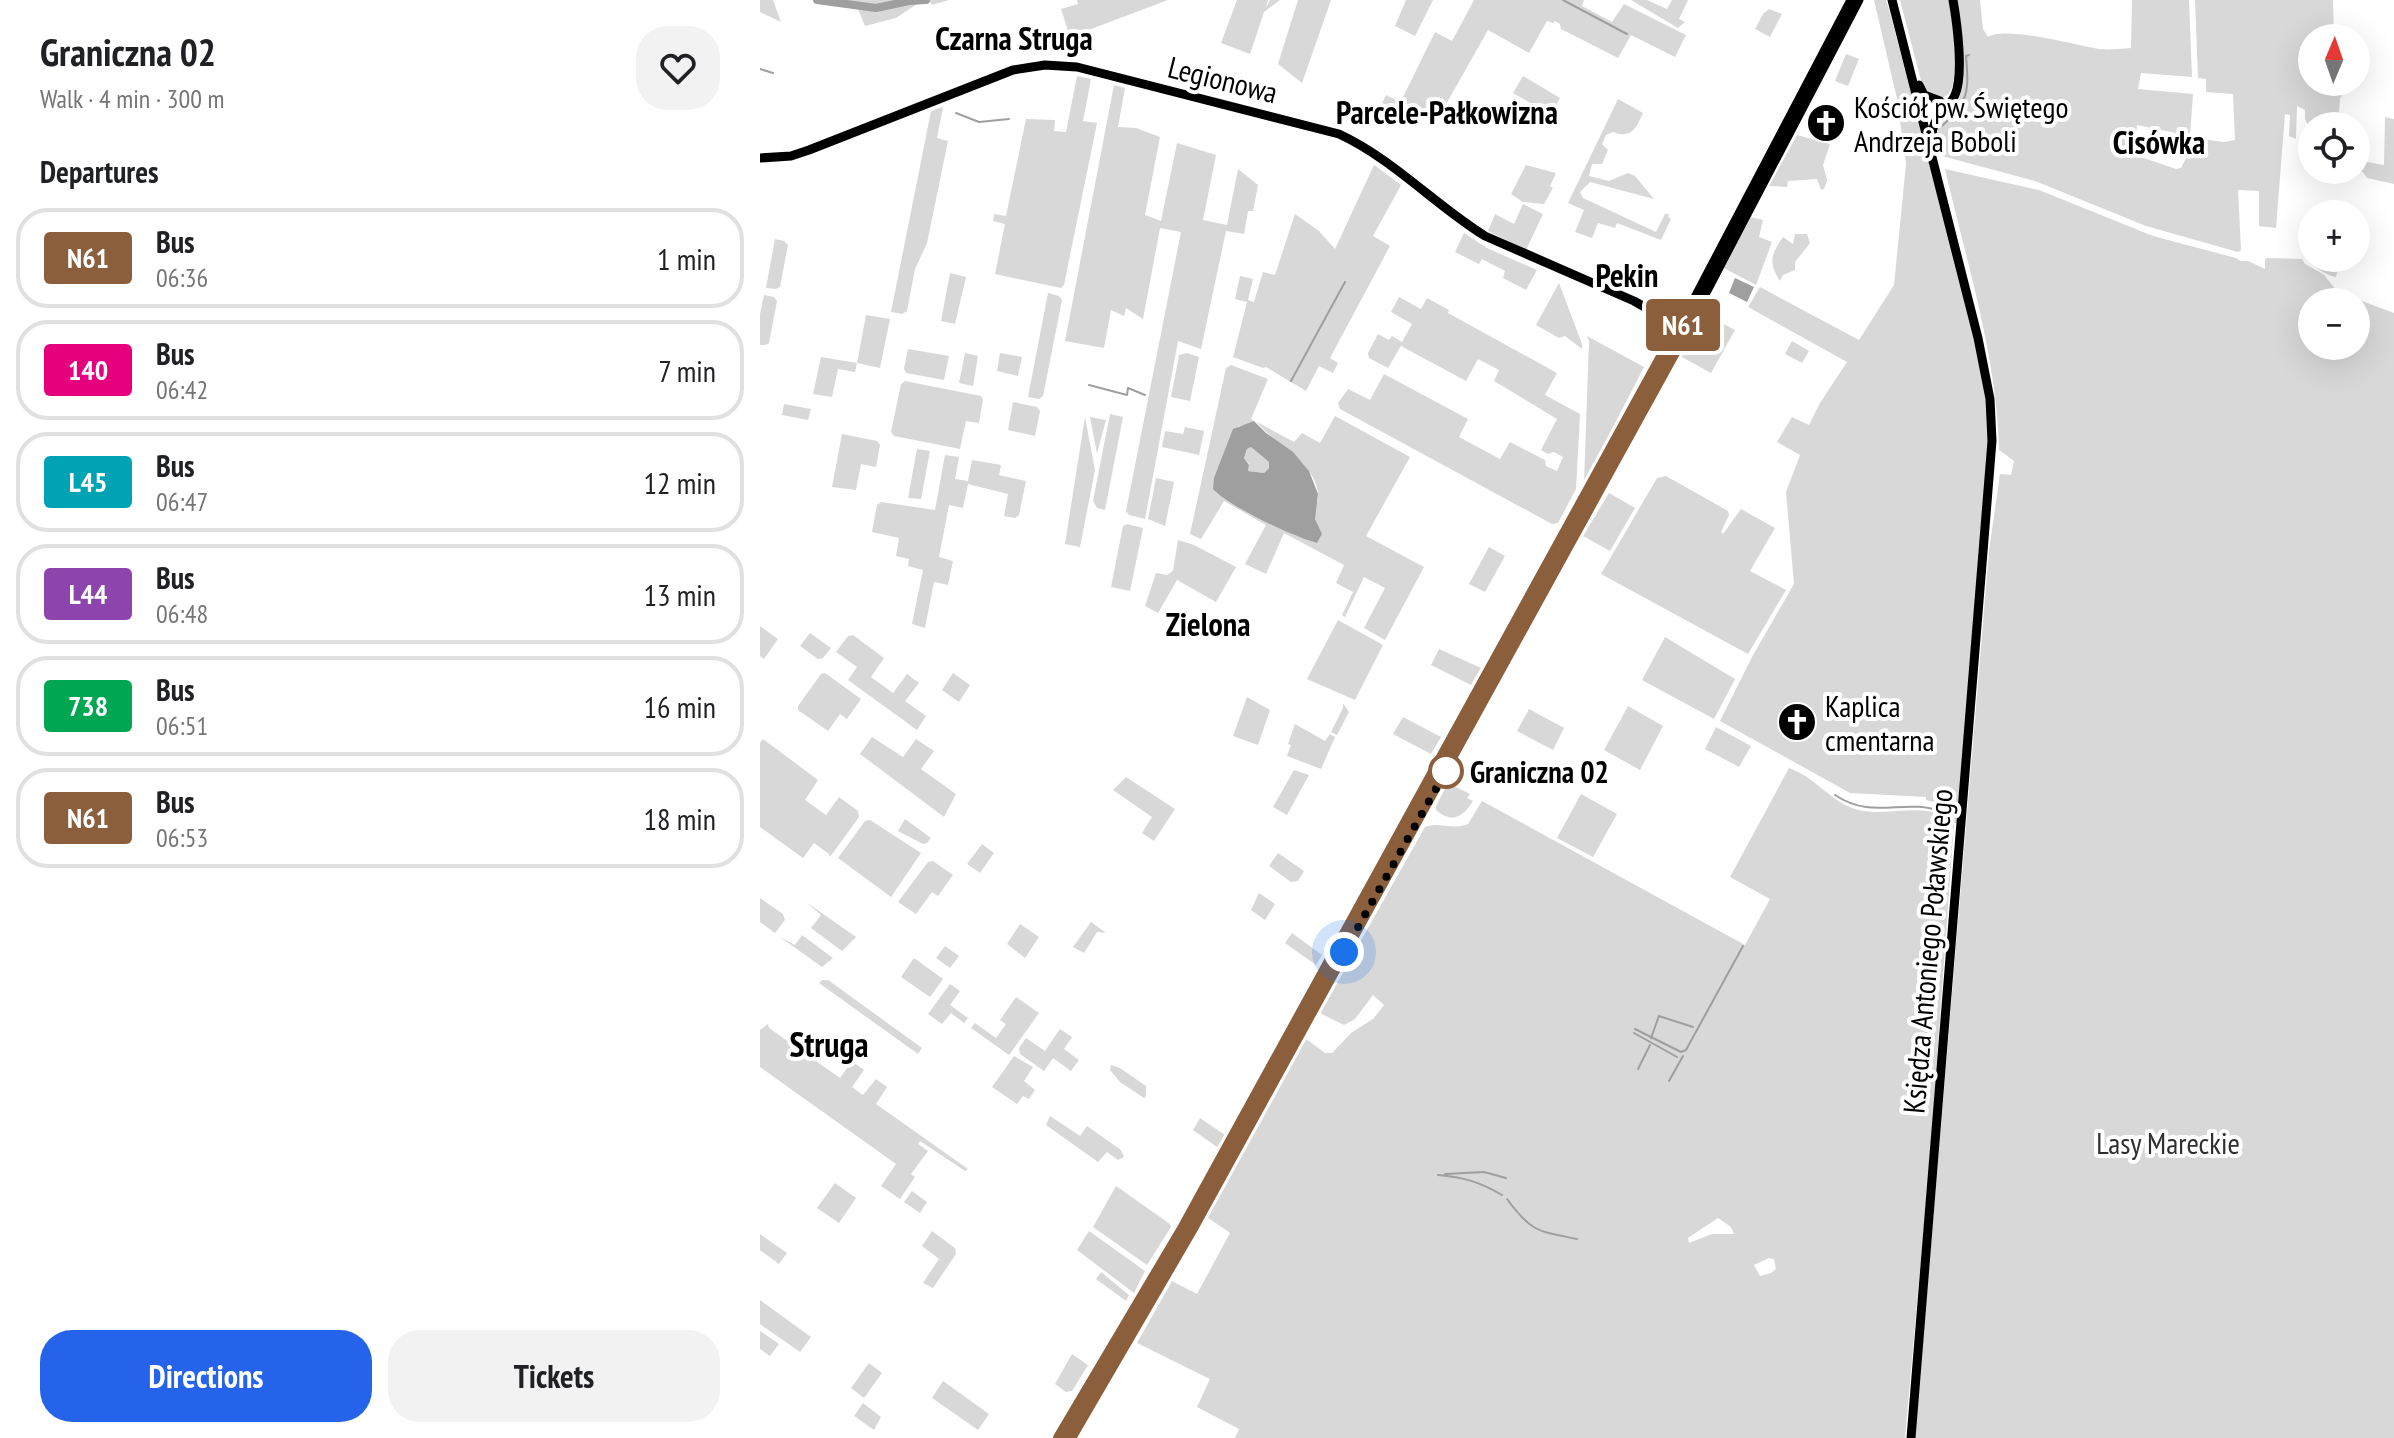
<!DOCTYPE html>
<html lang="en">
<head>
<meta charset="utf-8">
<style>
  :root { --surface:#fff; --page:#f2f2f2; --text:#202124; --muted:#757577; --line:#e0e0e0; --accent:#2563eb }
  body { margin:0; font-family:"PT Sans Narrow",sans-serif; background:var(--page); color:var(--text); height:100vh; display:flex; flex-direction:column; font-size:30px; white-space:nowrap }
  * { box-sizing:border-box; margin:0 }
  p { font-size:26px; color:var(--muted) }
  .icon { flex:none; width:44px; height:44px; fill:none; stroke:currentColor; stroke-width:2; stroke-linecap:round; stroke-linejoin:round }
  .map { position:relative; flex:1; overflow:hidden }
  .drawer { display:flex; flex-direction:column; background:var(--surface); width:760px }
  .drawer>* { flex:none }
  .badge { padding:0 16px; border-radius:6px; font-size:28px; line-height:52px }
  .needle { width:52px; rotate:2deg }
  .controls { position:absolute; left:1538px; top:24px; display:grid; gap:16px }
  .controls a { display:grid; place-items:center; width:72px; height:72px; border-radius:50%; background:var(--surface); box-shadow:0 8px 32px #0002; font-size:40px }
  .you { position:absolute; width:40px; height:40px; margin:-20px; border:6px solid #fff; border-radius:50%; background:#1a73e8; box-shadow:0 0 0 12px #1a73e833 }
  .map>.badge { position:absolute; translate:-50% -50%; box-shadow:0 0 0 4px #fff }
  h2 { padding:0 40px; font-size:30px; line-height:72px }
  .round { display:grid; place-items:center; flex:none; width:84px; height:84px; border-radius:32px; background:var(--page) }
  .headline { display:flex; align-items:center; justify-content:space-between; height:136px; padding:0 40px }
  h1 { font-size:38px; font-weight:700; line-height:60px }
  .action { display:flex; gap:16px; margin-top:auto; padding:16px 40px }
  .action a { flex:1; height:92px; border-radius:32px; background:var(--accent); color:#fff; font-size:32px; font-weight:700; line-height:92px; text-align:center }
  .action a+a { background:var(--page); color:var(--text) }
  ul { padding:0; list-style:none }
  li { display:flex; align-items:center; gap:24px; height:100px; margin:0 16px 12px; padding:0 24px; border:4px solid var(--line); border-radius:32px }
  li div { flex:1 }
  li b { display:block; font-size:30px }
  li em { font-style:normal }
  li .badge { min-width:88px; font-weight:700; text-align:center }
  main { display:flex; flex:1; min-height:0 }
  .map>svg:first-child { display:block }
  .green { fill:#d8d8d8; fill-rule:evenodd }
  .water { fill:#9f9f9f; fill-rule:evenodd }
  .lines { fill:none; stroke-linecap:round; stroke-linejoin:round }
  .stream { stroke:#9f9f9f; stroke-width:2 }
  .river { stroke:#9f9f9f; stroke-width:8 }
  .major { stroke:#000; stroke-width:9 }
  .line-casing { stroke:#fff; stroke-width:18 }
  .line { stroke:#8b5e3c; stroke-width:12 }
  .walk { stroke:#000; stroke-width:8; stroke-dasharray:0 14.4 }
  .stop-dot { fill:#fff; stroke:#8b5e3c; stroke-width:4 }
  .labels { text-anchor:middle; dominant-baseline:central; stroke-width:8; stroke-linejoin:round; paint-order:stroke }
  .street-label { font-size:30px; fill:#000; stroke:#fff }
  .poi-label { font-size:30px; fill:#000; stroke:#fff; text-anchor:start }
  .stop-label { font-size:30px; font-weight:bold; fill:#000; stroke:#fff; text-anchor:start }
  .park-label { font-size:30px; fill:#2f2f2f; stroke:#fff }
  .neighbourhood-label { font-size:32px; font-weight:bold; fill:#000; stroke:#fff }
  .quarter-label { font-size:34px; font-weight:bold; fill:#000; stroke:#fff }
</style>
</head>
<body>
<main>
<section class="drawer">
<div class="headline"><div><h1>Graniczna 02</h1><p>Walk · 4 min · 300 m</p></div><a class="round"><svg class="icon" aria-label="heart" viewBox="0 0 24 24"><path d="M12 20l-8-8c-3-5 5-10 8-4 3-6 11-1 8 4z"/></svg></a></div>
<h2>Departures</h2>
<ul>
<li><span class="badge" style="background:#8b5e3c;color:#fff">N61</span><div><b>Bus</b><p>06:36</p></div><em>1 min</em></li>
<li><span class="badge" style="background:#e6007e;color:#fff">140</span><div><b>Bus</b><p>06:42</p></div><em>7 min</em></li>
<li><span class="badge" style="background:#00a3b4;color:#fff">L45</span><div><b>Bus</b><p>06:47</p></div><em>12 min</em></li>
<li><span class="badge" style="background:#8e44ad;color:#fff">L44</span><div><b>Bus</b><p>06:48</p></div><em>13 min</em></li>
<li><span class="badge" style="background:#00a651;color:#fff">738</span><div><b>Bus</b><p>06:51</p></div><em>16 min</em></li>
<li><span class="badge" style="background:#8b5e3c;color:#fff">N61</span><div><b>Bus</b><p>06:53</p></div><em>18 min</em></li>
</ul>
<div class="action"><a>Directions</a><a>Tickets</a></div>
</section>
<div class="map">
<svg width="1634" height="1438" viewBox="0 0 1634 1438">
  <rect width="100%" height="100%" fill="#fff"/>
  <!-- green -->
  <g class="green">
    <path d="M0 0H13L21 22 0 12Z"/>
    <path d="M53 0H189L172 5 170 2 157 4 136 18 105 26 98 9 56 3Z"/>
    <path d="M317 0H408L310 37 301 9 318 4Z"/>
    <path d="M477 0H508L506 8 510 0H520L504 12 490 54 461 43Z"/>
    <path d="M538 0H571L542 83 518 64Z"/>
    <path d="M646 0H673L655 36 635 26Z"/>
    <path d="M714 0H824L822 6 852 22 864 4 926 35 915 57 871 35 858 58 801 29 800 24 795 21 793 23 787 21 769 53 728 30 676 122 641 101 675 32 692 41Z"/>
    <path d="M871 0H887L907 9 912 0H928L919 19 925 22 918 28Z"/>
    <path d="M1114 0H1126L1130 13 1216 340 1226 400 1229 444 1198 806 1193 809 1189 807 1191 798H1188L1185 805 1166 800V797L1090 793 960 721 992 657 1034 584 1026 492 1040 455 1017 442 1032 417 1049 425 1060 403 1087 362 988 307 1000 287 1099 340 1134 285 1146 164 1140 121 1142 120Z"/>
    <path d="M1140 0H1189C1192 20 1211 130 1163 88Z"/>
    <path d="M1196 0H1220L1223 29 1228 37C1247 26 1315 45 1339 49 1350 50 1361 49 1371 48L1372 0H1429L1432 77 1381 73 1378 89 1433 94 1430 136 1377 125 1375 155 1416 169 1421 168 1426 158 1430 159 1441 139 1464 142 1475 140 1473 94 1446 92V79L1438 78 1435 0H1573L1574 38H1552V82H1576L1577 85 1586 86 1580 99 1578 126H1552V133L1545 119V110L1537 106 1536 139 1529 136 1530 115 1525 114 1516 228 1499 226V191L1478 190 1481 250 1478 252 1386 226 1275 181 1182 156 1177 140 1178 130 1175 128 1199 99 1202 88Z"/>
    <path d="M1009 9 1022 14 1010 37 995 29 1003 14Z"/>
    <path d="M1086 54 1099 59 1088 86 1075 81Z"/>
    <path d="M317 76 331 79 323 121 337 123 304 285 301 288 235 274 245 224 233 221 234 214 246 216 266 119 295 120 294 131 306 132Z"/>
    <path d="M763 76 800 98 791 115 753 93Z"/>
    <path d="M354 85 365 88 358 127 376 128 400 137 385 215 401 221 417 143 456 155 443 220 467 225 478 169 498 185 493 211H488L484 234 466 231 441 349 418 341 385 519 369 515 366 511 421 232 400 228 383 319 366 308 364 316 351 310 344 348 305 341Z"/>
    <path d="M626 95 640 102 627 128 614 120Z"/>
    <path d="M858 99 883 113C876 129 871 139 853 132L846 135 842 144 848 150 842 164H832L829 176 849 181 868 173 875 176 894 199 830 182 820 192 823 198 896 232 905 214H909L908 217 911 219 901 240 857 223 855 228 838 223 832 238 815 232 824 210 808 203Z"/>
    <path d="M183 107 177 138 188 141 167 243 155 269 147 311 142 314 131 312 171 111Z"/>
    <path d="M1625 117 1634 119V184L1607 178 1603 172 1595 170 1596 160 1624 165Z"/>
    <path d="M1037 135 1070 144 1063 165 1067 180 1064 189 1061 190 1057 179 1028 181 1027 187 1009 186Z"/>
    <path d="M614 165 641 185 613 236 630 246 570 358 578 363 573 373 559 366 546 391 506 367 503 368 473 357 487 302 475 299 480 276 493 279 488 300 494 302 503 272 515 275 535 214 559 231 575 249Z"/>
    <path d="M766 165 796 173 790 186 793 188 784 204 763 202 751 194Z"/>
    <path d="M1185 169 1279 190 1393 236 1476 258 1480 261H1488L1505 269V259L1508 258 1542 259 1545 264 1563 274 1578 292 1634 313V1438H1155L1229 551 1240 474 1251 475 1254 461 1239 450C1237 355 1206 261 1185 169ZM1552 302H1596V346H1552Z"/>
    <path d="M763 204 783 214 766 250 728 231 735 214 754 224Z"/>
    <path d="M991 217 1003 220 999 237 1012 242 996 285 964 268Z"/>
    <path d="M704 233 727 248 777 270 766 290 743 278 745 271 722 259 719 264 695 252Z"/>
    <path d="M1035 234H1047L1050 243 1035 262V270L1023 275 1020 281C1008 263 1011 254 1023 237L1033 244Z"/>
    <path d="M15 239 24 241 28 245 20 287 16 289 6 288Z"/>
    <path d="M1549 259H1580L1576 277C1568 276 1553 267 1549 259Z"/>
    <path d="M190 273 206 277 195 324 181 321Z"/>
    <path d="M799 283 822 344V349L805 336 799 338 776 325Z"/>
    <path d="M288 293 299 296 302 300 283 396 279 399 268 397Z"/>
    <path d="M4 295 14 297 17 301 9 343 5 345H0V314Z"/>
    <path d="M639 297 661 309 667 298 689 310 688 313 797 373 785 395 820 414 816 489 798 523 792 524 580 409 578 403 588 389 610 400 624 374 708 419 699 437 740 459 750 442 785 460 786 466 797 471 803 457 794 452 788 454 781 450 797 419 734 381 739 370 718 359 706 381 641 346 628 368 609 358 608 353 618 334 629 340 632 336 642 342 652 324 631 312Z"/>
    <path d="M943 313 975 330 951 373 920 356Z"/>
    <path d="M106 315 130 319 120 368 97 363 95 372 78 369 72 397 53 394 61 357 97 363Z"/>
    <path d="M827 336 884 367 824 483 829 341Z"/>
    <path d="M1032 341 1049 351 1042 363 1025 354Z"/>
    <path d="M148 349 189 356 184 380 146 373 144 369Z"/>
    <path d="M205 353 218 356 213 386 199 383Z"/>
    <path d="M240 353 262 357 258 376 237 371Z"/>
    <path d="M427 353 439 357 430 401 411 397 419 355Z"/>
    <path d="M471 365 508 379 491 419 494 421 488 425 478 426 456 493 534 535 557 543 561 536C560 530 556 525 555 518 554 510 559 501 558 493 554 460 514 445 497 422L534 442 542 433 560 443 575 416 650 457 606 536 664 567 625 640 604 628 625 588 604 577 585 617 582 615 593 592 576 583 584 565 524 533 506 574 485 564 506 525 464 501 441 539 430 534 466 368Z"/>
    <path d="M145 381 221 396 223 399 219 423 206 421 200 449 134 436 131 432 141 384Z"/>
    <path d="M253 402 277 407 280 411 275 436 248 430Z"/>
    <path d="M24 404 51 409 48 420 22 415Z"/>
    <path d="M350 414 363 417 345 510 337 508 333 501Z"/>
    <path d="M325 417 335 470 320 547 305 544Z"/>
    <path d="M330 417 346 420 337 454Z"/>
    <path d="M425 427 444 431 439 455 402 447 405 431 423 434Z"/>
    <path d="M82 434 117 441 120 445 116 467 101 464 96 490 72 487Z"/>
    <path d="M491 447 509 462V468L504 473 488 471 489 464 484 458 487 449Z"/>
    <path d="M157 449 170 451 161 499 148 498Z"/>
    <path d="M185 455 199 457 195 479 208 481 212 460 241 465 239 475 266 481 259 515 255 518 244 516 248 494 208 484 203 508 189 505 179 557 193 561 188 585 174 582 165 628 152 624 163 570 148 566 149 559 136 556 139 538 112 532 117 505 121 502 175 510Z"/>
    <path d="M906 476 968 511 969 515 961 532 963 534 981 509 1015 528 990 571 1026 590 988 654 841 574 897 478Z"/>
    <path d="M396 478 414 482 405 526 388 519Z"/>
    <path d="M849 493 875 508 850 551 823 536Z"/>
    <path d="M367 524 383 528 370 591 351 587 363 526Z"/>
    <path d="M418 540 434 545 476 567 456 602 417 580 398 613 385 606 396 573 407 575 413 571Z"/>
    <path d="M729 547 745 556 725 592 709 584Z"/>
    <path d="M578 620 623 645 595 700 547 679Z"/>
    <path d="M0 626 18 639 4 659 0 656Z"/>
    <path d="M50 633 71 648 63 658 58 659 40 646Z"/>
    <path d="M93 635 124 658 111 677 133 693 147 674 159 683 145 701 166 716 157 730 88 680 97 667 76 652 88 636Z"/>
    <path d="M905 637 975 679 954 719 882 680Z"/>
    <path d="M679 649 721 668 711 685 671 665Z"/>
    <path d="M65 673 101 699 87 719 80 714 68 731 38 710V706L61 674Z"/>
    <path d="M193 673 210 685 199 702 182 690Z"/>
    <path d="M487 697 510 710 498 745 473 736Z"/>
    <path d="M583 703 589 712 577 735 571 732 583 708Z"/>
    <path d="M868 706 903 726 880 770 844 750Z"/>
    <path d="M769 709 804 728 793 750 757 731Z"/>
    <path d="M643 717 681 737 671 754 633 734Z"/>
    <path d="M535 724 565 741 570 734 575 737 561 769 527 756 531 745 528 744Z"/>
    <path d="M956 727 991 746 979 767 945 749Z"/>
    <path d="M112 737 143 757 156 739 174 751 161 769 196 794 184 817 100 754Z"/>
    <path d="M3 739 58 780 45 800 66 815 79 797 98 811 99 817 70 857 69 854 54 843 43 858 0 827V743Z"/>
    <path d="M1029 768C1056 777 1072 804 1099 810 1128 817 1160 802 1187 818L1191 815 1198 818V823H1194L1170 1157 1145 1438H475L479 1429 437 1407 450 1379 377 1343 412 1281 437 1294 470 1233 447 1217 545 1038 565 1053H572L591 1033 613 1019 624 1005 613 995 595 1019 584 1025 560 1013 665 827C680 821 691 831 708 824L722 801 985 945 1010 899 970 877ZM958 1218 971 1227 974 1234H952L929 1243 928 1238ZM1009 1258 1014 1259 1016 1269 1011 1273 1000 1276 994 1265Z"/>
    <path d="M534 770 549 775 527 815 513 807Z"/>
    <path d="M366 777 415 809 394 841 382 833 392 817 353 790Z"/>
    <path d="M688 783 710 794 707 798 713 801C703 817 692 824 676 810V806Z"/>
    <path d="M821 794 857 814 833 857 797 838Z"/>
    <path d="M145 819 171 838 167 843 163 844 138 831Z"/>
    <path d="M110 820 161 853 131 897 78 858 105 821Z"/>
    <path d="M222 844 234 853 220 873 207 864Z"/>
    <path d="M518 853 544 871 538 881 531 882 509 866Z"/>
    <path d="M173 861 193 875 178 896 172 892 156 914 138 902 168 862Z"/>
    <path d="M499 893 515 904 505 920 491 910Z"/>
    <path d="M0 898 23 914 25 920 15 933 0 922Z"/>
    <path d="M46 902 96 937 82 951 51 928 61 915Z"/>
    <path d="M331 922 346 933 337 932 324 953 313 947Z"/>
    <path d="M260 924 279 937 265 958 247 944Z"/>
    <path d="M532 933 562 955 556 965 525 943Z"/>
    <path d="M42 935 73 958 62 967 20 937 35 945Z"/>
    <path d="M185 946 199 956 190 968 176 958Z"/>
    <path d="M154 958 183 979 170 997 141 977Z"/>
    <path d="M62 980H68L162 1048 158 1054 59 983Z"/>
    <path d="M190 984 200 991 190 1005 208 1018 204 1023 191 1013 182 1024 168 1014Z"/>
    <path d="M256 997 279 1013 249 1055 211 1028 215 1023 236 1038 246 1024 240 1020Z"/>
    <path d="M8 1024 9 1028 80 1078 92 1061 104 1070 92 1087 103 1095 116 1079 127 1087 116 1104 208 1169 205 1171 160 1141 158 1144 168 1151 151 1174 155 1177 140 1199 121 1186 136 1164 0 1067V1030Z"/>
    <path d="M300 1029 312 1037 304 1049 319 1060 311 1071 293 1058 284 1071 260 1054 259 1048 266 1038 285 1051Z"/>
    <path d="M254 1056 273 1067 264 1081 275 1090 269 1099 263 1096 257 1104 232 1087Z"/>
    <path d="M351 1065 360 1068 386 1086V1096L384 1098 360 1082 350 1070Z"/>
    <path d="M290 1116 320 1136 327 1126 361 1150 364 1157 358 1160 347 1152 338 1162 286 1125Z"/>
    <path d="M440 1118 465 1135 457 1147 433 1130Z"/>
    <path d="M75 1183 96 1198 79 1223 57 1208Z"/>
    <path d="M356 1186 410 1224 411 1227 387 1265 333 1227Z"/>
    <path d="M152 1191 167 1202 160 1213 144 1202Z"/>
    <path d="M172 1231 195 1248 196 1254 173 1288 163 1283 179 1259 162 1246Z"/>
    <path d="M329 1231 385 1271 374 1293 317 1250Z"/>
    <path d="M0 1234 27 1253 19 1264 0 1250Z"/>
    <path d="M341 1272 369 1295 366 1301 336 1279Z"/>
    <path d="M0 1300 51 1337 40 1352 0 1324Z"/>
    <path d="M0 1331 19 1344 10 1356 0 1349Z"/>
    <path d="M312 1354 328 1365 312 1391 306 1392 295 1384Z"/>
    <path d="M109 1363 122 1373 104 1398 91 1388Z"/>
    <path d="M183 1381 229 1414 218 1430 172 1398Z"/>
    <path d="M103 1403 121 1417 114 1430 94 1416Z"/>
  </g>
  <!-- water -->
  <g class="water">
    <path d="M975 278 994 287 987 302 969 293Z"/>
    <path d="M494 421 506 433 533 452 549 471 558 494 555 519 562 534 557 543C536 538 468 506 453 489L454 478 473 429ZM491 447 509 462V468L504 473 488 471 489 465 484 458 487 449Z"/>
  </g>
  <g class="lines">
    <!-- stream -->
    <g class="stream">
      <path d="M803 0 867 34"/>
      <path d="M0 69 13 73"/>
      <path d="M196 113 219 122 249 119"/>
      <path d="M1182 126C1209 101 1209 92 1206 56L1209 55"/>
      <path d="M531 381 585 282"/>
      <path d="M329 385 367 395 368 388 385 395"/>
      <path d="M1075 795C1114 821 1144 797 1183 812"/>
      <path d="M875 1029 921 1052 926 1050 983 946"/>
      <path d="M874 1033 917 1057"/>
      <path d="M891 1038 899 1016 933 1027"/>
      <path d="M878 1069 890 1045"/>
      <path d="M909 1081 923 1056"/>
      <path d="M685 1174 724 1172 746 1178"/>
      <path d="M678 1175C703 1177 720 1182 742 1195"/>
      <path d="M747 1199C772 1233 778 1231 817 1239"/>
    </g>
    <!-- river -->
    <path class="river" d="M57 0 116 8 149 1 166 0"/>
    <!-- major -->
    <g class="major">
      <path d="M1132 0 1218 338 1230 399 1232 441 1151 1438"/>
      <path d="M1159 85 1164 95 1180 101"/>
      <path d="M1172 138C1172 114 1187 113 1195 95 1204 74 1197 23 1193 0"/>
      <path d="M0 158 31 156 49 150 253 70 285 65 317 67 579 134C633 159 675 205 725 236L874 301 911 322 925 326"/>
      <path d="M569 978 671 798 816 528 881 417 1099 0"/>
      <path d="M299 1438 424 1227 613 885 921 324 1091 0"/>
      <path d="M310 1438 431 1230 548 1016"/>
    </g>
  </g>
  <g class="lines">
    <!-- line casing -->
    <g class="line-casing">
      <path id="line" d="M299 1438 424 1227 903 355 921 324 928 327 431 1230 310 1438"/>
    </g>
    <!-- line -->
    <use href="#line" class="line"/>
    <!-- walk -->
    <path class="walk" d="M584 952 686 771"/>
  </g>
  <!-- icons -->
  <defs>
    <g id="church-disc" transform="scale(2)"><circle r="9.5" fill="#000" stroke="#fff"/><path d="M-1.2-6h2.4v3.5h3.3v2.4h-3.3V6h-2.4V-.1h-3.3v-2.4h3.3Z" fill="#fff"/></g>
  </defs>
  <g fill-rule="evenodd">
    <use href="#church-disc" x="1066" y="123"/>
    <use href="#church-disc" x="1037" y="722"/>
  </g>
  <!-- markers -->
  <circle class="stop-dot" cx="686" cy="771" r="16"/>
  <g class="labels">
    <!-- street labels -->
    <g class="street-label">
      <text transform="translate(463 79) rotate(14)">Legionowa</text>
      <text transform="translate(1167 951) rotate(-85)">Księdza Antoniego Poławskiego</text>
    </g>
    <!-- poi labels -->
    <g class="poi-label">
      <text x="1094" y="106">Kościół pw. Świętego<tspan x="1094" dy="34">Andrzeja Boboli</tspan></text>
      <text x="1065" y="705">Kaplica<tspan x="1065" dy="34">cmentarna</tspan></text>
    </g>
    <!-- stop labels -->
    <g class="stop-label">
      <text x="710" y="771">Graniczna 02</text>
    </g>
    <!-- park labels -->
    <g class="park-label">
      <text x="1408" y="1142">Lasy Mareckie</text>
    </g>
    <!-- neighbourhood labels -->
    <g class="neighbourhood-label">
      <text x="254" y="38">Czarna Struga</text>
      <text x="687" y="112">Parcele-Pałkowizna</text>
      <text x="1399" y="142">Cisówka</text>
      <text x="867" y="275">Pekin</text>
      <text x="448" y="624">Zielona</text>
    </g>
    <!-- quarter labels -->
    <g class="quarter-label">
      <text x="69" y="1044">Struga</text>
    </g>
  </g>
</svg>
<div class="controls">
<a><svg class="needle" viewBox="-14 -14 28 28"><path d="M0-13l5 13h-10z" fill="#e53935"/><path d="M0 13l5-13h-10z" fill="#757577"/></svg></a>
<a><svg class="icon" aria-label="locate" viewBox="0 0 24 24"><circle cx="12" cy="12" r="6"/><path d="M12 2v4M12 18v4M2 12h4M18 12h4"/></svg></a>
<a>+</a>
<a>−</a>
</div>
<div class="you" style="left:584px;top:952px"></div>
<b class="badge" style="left:923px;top:325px;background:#8b5e3c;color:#fff">N61</b>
</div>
</main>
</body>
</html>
